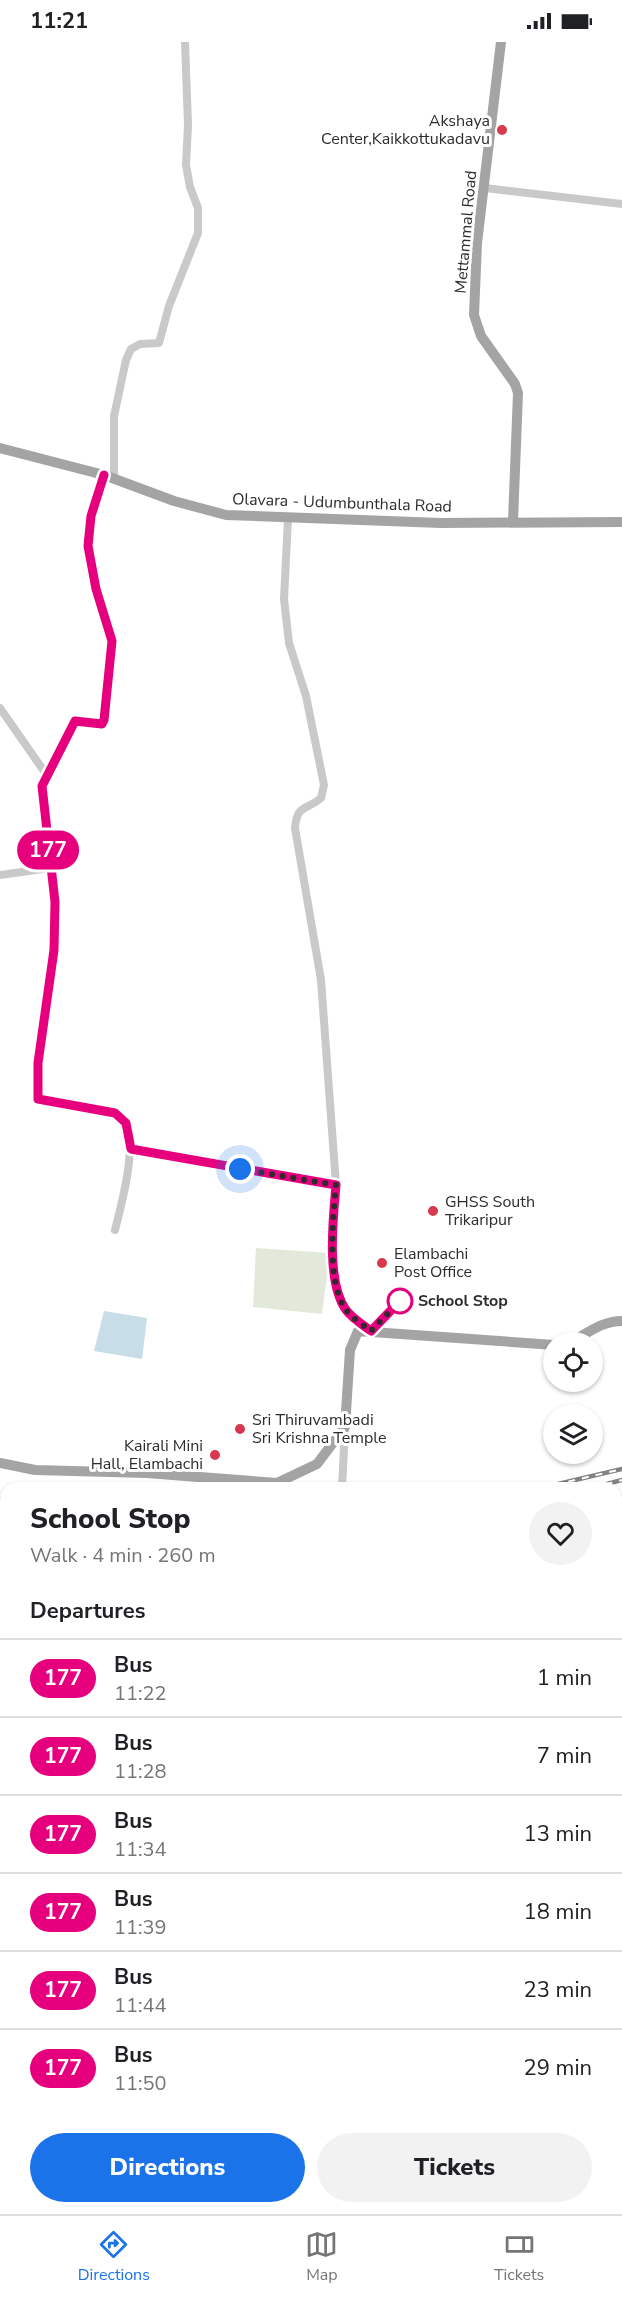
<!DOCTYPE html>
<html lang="en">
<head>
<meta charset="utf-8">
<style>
  :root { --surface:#fff; --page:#f2f2f2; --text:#202124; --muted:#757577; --line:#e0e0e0; --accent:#1a73e8 }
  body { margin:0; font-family:"Nunito Sans",sans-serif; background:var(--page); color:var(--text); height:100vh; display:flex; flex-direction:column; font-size:22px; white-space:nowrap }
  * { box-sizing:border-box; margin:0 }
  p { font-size:20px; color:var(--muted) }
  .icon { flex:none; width:33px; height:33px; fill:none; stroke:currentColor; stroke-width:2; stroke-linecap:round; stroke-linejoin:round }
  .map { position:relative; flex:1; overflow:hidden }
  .side { position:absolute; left:0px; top:1440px; width:622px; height:732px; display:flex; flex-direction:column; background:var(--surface); border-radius:18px 18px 0 0; box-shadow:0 2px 4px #0004 }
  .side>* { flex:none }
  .badge { padding:0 12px; border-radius:20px; font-size:21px; line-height:39px }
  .controls { position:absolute; left:543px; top:1290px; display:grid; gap:12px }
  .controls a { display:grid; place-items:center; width:60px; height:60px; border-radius:50%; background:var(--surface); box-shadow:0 2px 4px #0004; font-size:30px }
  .you { position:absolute; width:30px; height:30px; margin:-15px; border:4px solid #fff; border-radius:50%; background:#1a73e8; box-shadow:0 0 0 9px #1a73e833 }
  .map>.badge { position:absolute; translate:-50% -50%; box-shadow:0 0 0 3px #fff }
  h2 { padding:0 30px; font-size:22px; line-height:54px }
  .round { display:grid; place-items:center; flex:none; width:63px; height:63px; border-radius:32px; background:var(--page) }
  .overview { display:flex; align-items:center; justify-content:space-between; height:102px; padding:0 30px }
  h1 { font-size:28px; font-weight:800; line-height:45px }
  .button { display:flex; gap:12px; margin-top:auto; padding:12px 30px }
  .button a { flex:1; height:69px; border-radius:36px; background:var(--accent); color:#fff; font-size:24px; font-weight:800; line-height:69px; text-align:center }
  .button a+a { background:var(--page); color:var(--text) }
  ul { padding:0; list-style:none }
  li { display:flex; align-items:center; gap:18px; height:78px; padding:0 30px; border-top:2px solid var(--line) }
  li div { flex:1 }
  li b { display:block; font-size:22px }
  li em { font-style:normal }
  li .badge { min-width:66px; font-weight:700; text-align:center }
  .status { display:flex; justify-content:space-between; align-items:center; height:42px; padding:0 30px; background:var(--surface); direction:ltr }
  .status svg { height:16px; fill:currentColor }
  .tab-bar { display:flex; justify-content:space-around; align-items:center; height:84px; border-top:2px solid var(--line); background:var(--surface); font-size:16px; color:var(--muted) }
  .tab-bar a { display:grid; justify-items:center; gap:3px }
  .tab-bar .on { color:var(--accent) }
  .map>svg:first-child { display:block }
  .green { fill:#e3e9da }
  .water { fill:#c7dde7 }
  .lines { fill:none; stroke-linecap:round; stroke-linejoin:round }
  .stream { stroke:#c7dde7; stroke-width:2 }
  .minor { stroke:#c9c9c9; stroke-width:8 }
  .major { stroke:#a4a4a4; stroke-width:10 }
  .rail-casing { stroke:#818181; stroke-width:4.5 }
  .rail { stroke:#fff; stroke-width:2; stroke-dasharray:7; stroke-linecap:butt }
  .line-casing { stroke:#fff; stroke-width:14 }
  .line { stroke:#e6007e; stroke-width:9 }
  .walk { stroke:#2c2c2c; stroke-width:6; stroke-dasharray:0 10.8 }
  .poi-dot { fill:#d7394f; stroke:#fff; stroke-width:2 }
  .stop-dot { fill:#fff; stroke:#e6007e; stroke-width:3 }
  .labels { text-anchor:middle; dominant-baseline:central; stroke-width:6; stroke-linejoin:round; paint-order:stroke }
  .poi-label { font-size:16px; fill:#2c2c2c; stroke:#fff; text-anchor:start }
  .street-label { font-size:16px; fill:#2c2c2c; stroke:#fff }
  .stop-label { font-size:16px; font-weight:bold; fill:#2c2c2c; stroke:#fff; text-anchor:start }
</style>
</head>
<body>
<div class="status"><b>11:21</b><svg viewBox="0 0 49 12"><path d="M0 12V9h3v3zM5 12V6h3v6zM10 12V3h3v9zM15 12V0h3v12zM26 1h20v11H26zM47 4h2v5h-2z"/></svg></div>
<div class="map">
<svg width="622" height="2172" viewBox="0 0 622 2172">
  <rect width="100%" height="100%" fill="#fff"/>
  <!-- green -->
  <path class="green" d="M256 1206 330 1211 322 1272 253 1265Z"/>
  <!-- water -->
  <path class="water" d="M104 1269 147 1276 142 1317 94 1309Z"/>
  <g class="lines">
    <!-- stream -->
    <g class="stream">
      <path d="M616 1720H622"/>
      <path d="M0 1749H6"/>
    </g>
    <!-- minor -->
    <g class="minor">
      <path d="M485 146 622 162"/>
      <path d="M104 433 91 474 88 504 96 547 112 599 103 678 102 682 75 679 42 744 55 860 54 908 38 1021 36 1052 43 1060C58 1062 106 1066 116 1072 144 1089 121 1162 115 1188"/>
      <path d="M114 437V374L126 318 131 307 140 302 159 301 169 264 198 191V166L190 145 186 123 188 83 185 0"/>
      <path d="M288 477 284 557 289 601 306 654 324 743 321 756C306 769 297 762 295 786L321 938 336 1143 333 1183 335 1247 346 1269 371 1289 400 1259"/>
      <path d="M0 666 46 732"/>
      <path d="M0 833 50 826"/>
      <path d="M131 1107 336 1143"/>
      <path d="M342 1446 345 1385"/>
      <path d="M0 1579 6 1577"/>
      <path d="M616 1815H622"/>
      <path d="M0 1908 6 1909"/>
      <path d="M0 2109 6 2114"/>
      <path d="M53 2166 55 2172"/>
      <path d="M264 2172V2166"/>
    </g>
    <!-- major -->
    <g class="major">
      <path d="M501 0 477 201 474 273 481 294 515 342 518 351 513 479"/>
      <path d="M0 406 104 433 174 459 226 473 441 481 622 480"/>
      <path d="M571 1300C588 1291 602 1279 622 1279"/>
      <path d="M0 1421 35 1428 147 1431 277 1441 317 1422 345 1385 350 1308 358 1289 554 1303"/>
    </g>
    <!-- rail casing -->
    <g class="rail-casing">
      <g id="rail">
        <path d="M541 1446 622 1427"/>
        <path d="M592 1446 622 1438"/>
        <path d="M0 1458H6"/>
      </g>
    </g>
    <!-- rail -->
    <use href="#rail" class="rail"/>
  </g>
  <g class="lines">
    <!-- line casing -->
    <g class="line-casing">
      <path id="line" d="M104 433 91 474 88 504 96 547 112 599 104 678 102 682 75 679 42 744 55 860 54 908 38 1021V1057L115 1071 126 1081 131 1107 336 1143C333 1177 326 1240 346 1268 352 1276 363 1283 371 1289L400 1259"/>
    </g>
    <!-- line -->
    <use href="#line" class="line"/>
    <!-- walk -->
    <path class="walk" d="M240 1127 336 1143C333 1177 326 1240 346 1268 352 1276 363 1283 371 1289L400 1259"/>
  </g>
  <!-- markers -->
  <g class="poi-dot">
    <circle cx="502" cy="88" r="6"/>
    <circle cx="433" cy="1169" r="6"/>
    <circle cx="382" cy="1221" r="6"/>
    <circle cx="240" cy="1387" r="6"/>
    <circle cx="215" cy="1413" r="6"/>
  </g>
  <circle class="stop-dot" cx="400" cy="1259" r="12"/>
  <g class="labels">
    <!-- poi labels -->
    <g class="poi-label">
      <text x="490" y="79" text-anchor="end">Akshaya<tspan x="490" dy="18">Center,Kaikkottukadavu</tspan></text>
      <text x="445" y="1160">GHSS South<tspan x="445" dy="18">Trikaripur</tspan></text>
      <text x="394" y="1212">Elambachi<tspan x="394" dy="18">Post Office</tspan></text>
      <text x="252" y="1378">Sri Thiruvambadi<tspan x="252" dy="18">Sri Krishna Temple</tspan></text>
      <text x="203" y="1404" text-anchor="end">Kairali Mini<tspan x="203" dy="18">Hall, Elambachi</tspan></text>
    </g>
    <!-- street labels -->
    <g class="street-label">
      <text transform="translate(466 190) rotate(-85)">Mettammal Road</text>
      <text transform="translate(342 461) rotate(2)">Olavara - Udumbunthala Road</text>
    </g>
    <!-- stop labels -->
    <g class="stop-label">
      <text x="418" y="1259">School Stop</text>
    </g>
  </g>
</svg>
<div class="controls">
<a><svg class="icon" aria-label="locate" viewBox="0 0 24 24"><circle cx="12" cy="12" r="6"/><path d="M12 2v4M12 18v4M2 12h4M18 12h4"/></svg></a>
<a><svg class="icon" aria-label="layers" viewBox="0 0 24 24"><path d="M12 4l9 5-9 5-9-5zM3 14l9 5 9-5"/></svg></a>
</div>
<div class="you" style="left:240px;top:1127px"></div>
<b class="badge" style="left:48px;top:808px;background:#e6007e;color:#fff">177</b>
<section class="side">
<div class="overview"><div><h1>School Stop</h1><p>Walk · 4 min · 260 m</p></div><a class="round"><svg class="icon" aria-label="heart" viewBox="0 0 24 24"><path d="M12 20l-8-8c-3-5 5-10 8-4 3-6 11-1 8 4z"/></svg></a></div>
<h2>Departures</h2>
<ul>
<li><span class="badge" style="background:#e6007e;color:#fff">177</span><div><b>Bus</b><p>11:22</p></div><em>1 min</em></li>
<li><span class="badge" style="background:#e6007e;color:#fff">177</span><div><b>Bus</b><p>11:28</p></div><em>7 min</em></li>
<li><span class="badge" style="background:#e6007e;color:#fff">177</span><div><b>Bus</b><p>11:34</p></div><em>13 min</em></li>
<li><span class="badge" style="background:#e6007e;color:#fff">177</span><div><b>Bus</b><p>11:39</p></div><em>18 min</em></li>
<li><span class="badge" style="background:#e6007e;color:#fff">177</span><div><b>Bus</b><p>11:44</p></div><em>23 min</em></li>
<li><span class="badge" style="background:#e6007e;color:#fff">177</span><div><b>Bus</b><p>11:50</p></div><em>29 min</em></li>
</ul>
<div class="button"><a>Directions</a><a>Tickets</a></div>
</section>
</div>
<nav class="tab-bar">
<a class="on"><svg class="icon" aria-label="directions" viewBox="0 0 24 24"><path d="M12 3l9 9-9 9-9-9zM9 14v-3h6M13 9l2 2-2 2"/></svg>Directions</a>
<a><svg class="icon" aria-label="map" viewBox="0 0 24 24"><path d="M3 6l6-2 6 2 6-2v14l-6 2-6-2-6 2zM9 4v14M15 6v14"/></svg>Map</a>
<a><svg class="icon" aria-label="tickets" viewBox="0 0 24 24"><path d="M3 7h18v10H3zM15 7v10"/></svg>Tickets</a>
</nav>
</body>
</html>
